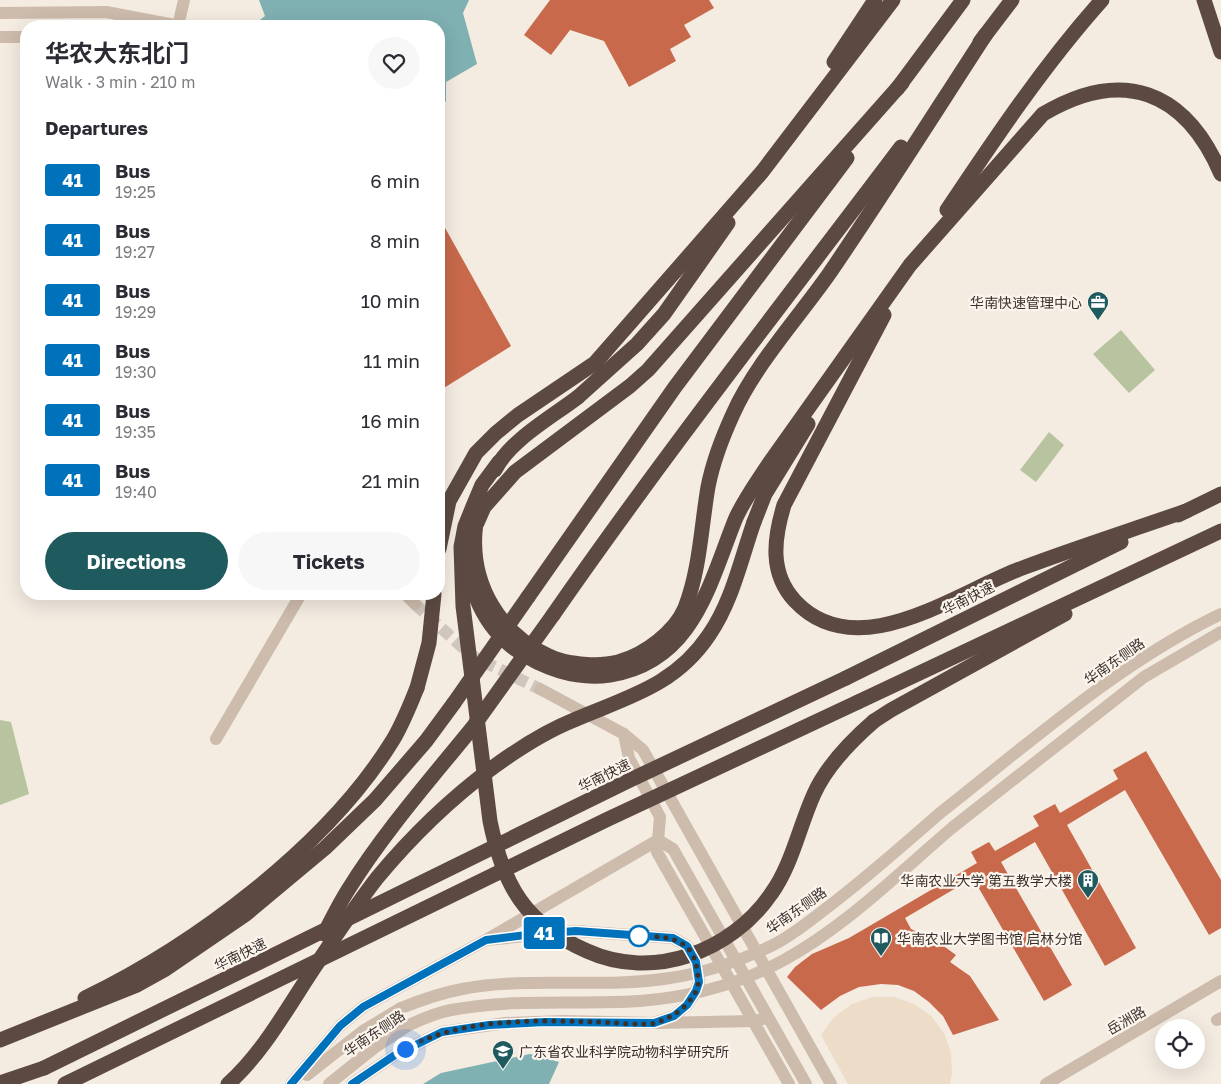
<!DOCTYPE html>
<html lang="en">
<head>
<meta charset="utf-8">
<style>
  :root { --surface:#fff; --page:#f7f7f7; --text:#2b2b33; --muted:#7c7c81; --accent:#1f5a5e }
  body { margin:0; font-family:"Golos Text","Noto Sans SC",sans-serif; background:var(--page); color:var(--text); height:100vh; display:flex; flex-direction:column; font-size:19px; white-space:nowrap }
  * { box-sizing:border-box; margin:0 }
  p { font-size:16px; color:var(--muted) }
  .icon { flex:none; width:28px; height:28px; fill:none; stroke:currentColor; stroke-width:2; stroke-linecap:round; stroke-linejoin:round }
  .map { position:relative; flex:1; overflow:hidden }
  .details { position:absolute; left:20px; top:20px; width:425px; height:580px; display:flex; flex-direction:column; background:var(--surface); border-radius:20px; box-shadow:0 5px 20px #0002 }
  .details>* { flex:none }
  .badge { padding:0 10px; border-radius:4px; font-size:18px; line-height:32px }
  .buttons { position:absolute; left:1155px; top:1019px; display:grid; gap:10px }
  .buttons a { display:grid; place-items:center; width:50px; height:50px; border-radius:50%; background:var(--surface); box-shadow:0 5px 20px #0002; font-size:25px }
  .you { position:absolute; width:25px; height:25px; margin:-12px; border:4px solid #fff; border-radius:50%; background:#1a73e8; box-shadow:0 0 0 8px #1a73e833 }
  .map>.badge { position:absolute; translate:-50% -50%; box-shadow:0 0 0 2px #fff }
  h2 { padding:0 25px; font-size:19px; line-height:45px }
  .round { display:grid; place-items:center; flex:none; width:52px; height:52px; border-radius:26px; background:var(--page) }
  .overview { display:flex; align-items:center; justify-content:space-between; height:85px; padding:0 25px }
  h1 { font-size:24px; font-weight:700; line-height:38px }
  .cta { display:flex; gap:10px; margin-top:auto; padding:10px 25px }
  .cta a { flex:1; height:58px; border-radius:30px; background:var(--accent); color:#fff; font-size:20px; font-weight:700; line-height:58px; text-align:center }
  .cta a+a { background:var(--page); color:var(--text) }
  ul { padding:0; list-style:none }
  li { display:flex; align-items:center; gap:15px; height:60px; padding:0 25px }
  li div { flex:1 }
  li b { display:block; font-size:19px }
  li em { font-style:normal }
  li .badge { min-width:55px; font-weight:700; text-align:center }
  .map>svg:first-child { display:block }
  .green { fill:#b8c4a0 }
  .plaza { fill:#ecdcc8 }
  .water { fill:#7fb0b2 }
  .building { fill:#c8694b }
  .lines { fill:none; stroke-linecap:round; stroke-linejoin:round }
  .minor-tunnel { stroke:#cfc6bd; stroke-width:12; stroke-dasharray:12 6; stroke-linecap:butt }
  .minor { stroke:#cdbbac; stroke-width:12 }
  .tertiary { stroke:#cdbbac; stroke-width:12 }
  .motorway { stroke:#5c4a42; stroke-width:15 }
  .tertiary-bridge { stroke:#cdbbac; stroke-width:12 }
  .motorway-bridge { stroke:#5c4a42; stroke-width:15 }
  .line-casing { stroke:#fff; stroke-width:11 }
  .line { stroke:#0072bc; stroke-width:8 }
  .walk { stroke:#3b302b; stroke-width:5; stroke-dasharray:0 9 }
  .stop-dot { fill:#fff; stroke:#0072bc; stroke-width:2.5 }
  .labels { text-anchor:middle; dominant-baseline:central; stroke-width:4.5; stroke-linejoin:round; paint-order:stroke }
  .poi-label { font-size:14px; fill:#3b302b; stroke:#fbf5ee; text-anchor:end }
  .street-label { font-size:14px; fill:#3b302b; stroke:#fbf5ee }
</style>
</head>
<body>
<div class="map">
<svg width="1221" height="1084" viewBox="0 0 1221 1084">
  <rect width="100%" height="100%" fill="#f4ebe1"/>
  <!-- green -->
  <g class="green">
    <path d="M1121 330 1155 370 1129 393 1093 354Z"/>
    <path d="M1049 432 1064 445 1036 482 1020 470Z"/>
    <path d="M0 720 11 722 29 794 0 805Z"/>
  </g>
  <!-- plaza -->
  <path class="plaza" d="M873 997H894L914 1004 931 1016 944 1033 951 1053 952 1073 950 1084H848L821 1035 834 1017 852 1004Z"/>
  <!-- water -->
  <g class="water">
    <path d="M259 0H469L463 13 477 64 446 82V102L439 99V26H252L265 16Z"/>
    <path d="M530 1054 559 1062 549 1084H423L441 1073Z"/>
  </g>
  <!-- building -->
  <g class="building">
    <path d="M550 0H709L714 8 684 25 691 37 670 49 676 61 629 87 604 41 570 30 551 55 524 35Z"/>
    <path d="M439 217 511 346 439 391Z"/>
    <path d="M1146 751 1221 880V928L1209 935 1125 790 1067 825 1136 948 1105 966 1035 842 1001 862 1072 985 1044 1001 973 878 905 918 911 929 938 942 956 955 950 962 970 976 999 1020 953 1035 943 1016 929 1002 914 991 898 985 881 984 859 987 840 996 821 1010 787 977 795 967 812 954 849 938 977 863 971 852 989 842 995 851 1039 826 1033 816 1055 804 1060 813 1118 779 1113 770Z"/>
  </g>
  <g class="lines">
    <!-- minor-tunnel -->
    <path class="minor-tunnel" d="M415 604 472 656 540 689"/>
    <!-- minor -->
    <g class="minor">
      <path d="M0 13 106 12 180 26"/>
      <path d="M178 26 184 0"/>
      <path d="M0 37H26"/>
      <path d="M405 594 415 604"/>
      <path d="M540 689 624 734 643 750 831 1084"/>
      <path d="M624 734 629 758 660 817 657 852 789 1084"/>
      <path d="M216 739 301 594"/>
      <path d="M658 840 673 849 806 1084"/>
      <path d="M486 940 658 840"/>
      <path d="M1217 1020 1221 1018"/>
      <path d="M658 1023 753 1021"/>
      <path d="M1046 1084 1221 981"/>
    </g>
    <!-- tertiary -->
    <g class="tertiary">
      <path d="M940 813C1028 744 1120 662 1221 614"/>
      <path d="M953 827 1144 677 1221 632"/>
      <path d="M753 1021 768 1018"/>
      <path d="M307 1075 363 1031 401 1008"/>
      <path d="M291 1084 340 1026 363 1007 486 940 576 931 673 938 687 946 696 962 699 982 696 991 687 1005 674 1016 654 1023 564 1021 506 1023 442 1032 395 1055 352 1084"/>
      <path d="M329 1084 374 1048 409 1025"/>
    </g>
    <!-- motorway -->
    <g class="motorway">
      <path d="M1204 0 1221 52"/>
      <path d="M980 42 1012 0"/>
      <path d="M834 62 875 0"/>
      <path d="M897 89 963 0"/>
      <path d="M947 210C995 138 1044 65 1102 0"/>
      <path d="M884 315 784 505C774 538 769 573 795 601 858 668 958 591 1025 567 1078 547 1132 530 1186 511"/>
      <path d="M578 397 637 344 664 314 728 223"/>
      <path d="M1178 515 1221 494"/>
      <path d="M754 522 765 494 808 424"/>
      <path d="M477 523 484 507 515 472 630 386 648 370 902 83"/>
      <path d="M439 549 449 501 476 453 496 433 518 415 595 363 762 172 893 0"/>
      <path d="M470 550C465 587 485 627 515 649 542 668 576 680 610 675 693 662 709 585 735 520 743 501 757 482 768 465L910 265 1043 114C1122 67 1185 90 1221 174"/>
      <path d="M528 597 675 387 847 158"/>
      <path d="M553 615C664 455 784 302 901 147"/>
      <path d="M594 665C603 664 612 664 621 661 645 654 675 632 685 608 700 569 701 528 708 487 713 461 722 438 733 414 755 365 798 318 829 274 883 195 934 114 986 34"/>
      <path d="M846 678 1121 542"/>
      <path d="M858 702 1221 531"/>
      <path d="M874 721 891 710 1065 614"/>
      <path d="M324 934C332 919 339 904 348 890 384 832 430 780 473 727"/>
      <path d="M85 998C195 945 326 847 391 743 402 726 409 707 417 688"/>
      <path d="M0 1040 137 985 164 970 246 914 325 848 375 800 426 741 454 703"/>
      <path d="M0 1083 44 1068"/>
      <path d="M228 1084C265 1051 290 1003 318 962 337 934 356 905 377 878 411 837 449 800 492 768"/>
    </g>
    <!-- tertiary-bridge -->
    <g class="tertiary-bridge">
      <path d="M401 1008C421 1000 441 993 462 989 530 976 601 989 670 978 704 973 739 961 771 946 790 937 807 923 824 910 864 880 902 846 940 813"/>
      <path d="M409 1025C422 1019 436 1013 451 1010 513 998 577 1005 640 1001 690 997 740 984 784 960 846 926 899 873 953 827"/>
    </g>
    <!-- motorway-bridge -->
    <g class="motorway-bridge">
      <path d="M499 462 482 485 474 504 465 526 461 547 463 606 490 821C503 885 525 924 587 951 653 981 731 952 771 894 792 865 799 827 814 794 827 765 851 741 874 721"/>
      <path d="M495 470C510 440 552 417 578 397"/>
      <path d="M478 509C476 517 476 524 475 532 471 585 500 634 549 656 563 663 579 664 594 665"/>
      <path d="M417 688 429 643 434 594"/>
      <path d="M454 703 528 597"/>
      <path d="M475 724 553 615"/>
      <path d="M492 768C518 749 544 732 574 720 627 697 675 686 709 635 732 602 741 559 754 522"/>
      <path d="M44 1068 628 781 846 678"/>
      <path d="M65 1084 606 820 858 702"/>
    </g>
  </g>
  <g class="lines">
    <!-- line casing -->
    <g class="line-casing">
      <path id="line" d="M291 1084 340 1026 363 1007 486 940 534 934 576 931 673 938 687 946 696 962 699 982 696 991 687 1005 674 1016 654 1023 545 1022 489 1025 442 1032 395 1055 352 1084"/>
    </g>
    <!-- line -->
    <use href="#line" class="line"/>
    <!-- walk -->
    <path class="walk" d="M405 1049C461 1018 532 1020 594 1022 610 1022 642 1026 655 1023 672 1018 688 1007 696 991 700 984 698 977 697 969 692 934 661 937 634 936H639"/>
  </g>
  <!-- icons -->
  <defs>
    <g id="office-pin" transform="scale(1.125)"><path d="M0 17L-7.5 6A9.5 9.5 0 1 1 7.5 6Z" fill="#1f5a5e" stroke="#fbf5ee"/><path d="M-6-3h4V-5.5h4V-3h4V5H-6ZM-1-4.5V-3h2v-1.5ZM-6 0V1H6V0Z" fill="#fff"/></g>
    <g id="building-pin" transform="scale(1.125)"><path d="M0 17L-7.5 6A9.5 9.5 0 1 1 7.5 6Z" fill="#1f5a5e" stroke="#fbf5ee"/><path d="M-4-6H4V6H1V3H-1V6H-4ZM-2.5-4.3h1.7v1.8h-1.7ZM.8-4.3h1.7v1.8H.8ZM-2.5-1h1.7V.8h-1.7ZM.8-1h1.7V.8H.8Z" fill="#fff"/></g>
    <g id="library-pin" transform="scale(1.125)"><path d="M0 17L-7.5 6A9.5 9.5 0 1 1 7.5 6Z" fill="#1f5a5e" stroke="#fbf5ee"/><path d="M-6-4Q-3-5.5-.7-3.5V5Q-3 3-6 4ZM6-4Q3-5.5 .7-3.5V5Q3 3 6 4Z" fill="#fff"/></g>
    <g id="university-pin" transform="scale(1.125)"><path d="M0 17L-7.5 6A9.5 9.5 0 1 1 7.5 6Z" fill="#1f5a5e" stroke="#fbf5ee"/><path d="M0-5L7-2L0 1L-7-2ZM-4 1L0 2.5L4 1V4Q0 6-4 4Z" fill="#fff"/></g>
  </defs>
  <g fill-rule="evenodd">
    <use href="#office-pin" x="1098" y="302"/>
    <use href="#building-pin" x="1088" y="880"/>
    <use href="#library-pin" x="881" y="938"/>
    <use href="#university-pin" x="503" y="1051"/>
  </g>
  <!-- markers -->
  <circle class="stop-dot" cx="639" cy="936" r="10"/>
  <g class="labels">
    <!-- poi labels -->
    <g class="poi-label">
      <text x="1082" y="302">华南快速管理中心</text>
      <text x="1072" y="880">华南农业大学 第五教学大楼</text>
      <text x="897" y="938" text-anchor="start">华南农业大学图书馆 启林分馆</text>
      <text x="519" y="1051" text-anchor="start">广东省农业科学院动物科学研究所</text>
    </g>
    <!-- street labels -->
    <g class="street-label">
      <text transform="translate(968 598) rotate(-27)">华南快速</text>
      <text transform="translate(1114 661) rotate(-35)">华南东侧路</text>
      <text transform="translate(604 775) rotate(-26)">华南快速</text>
      <text transform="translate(796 910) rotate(-35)">华南东侧路</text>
      <text transform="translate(240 954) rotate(-26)">华南快速</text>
      <text transform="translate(1126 1020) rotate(-30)">岳洲路</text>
      <text transform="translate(374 1033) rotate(-34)">华南东侧路</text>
    </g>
  </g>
</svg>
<div class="buttons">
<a><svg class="icon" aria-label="locate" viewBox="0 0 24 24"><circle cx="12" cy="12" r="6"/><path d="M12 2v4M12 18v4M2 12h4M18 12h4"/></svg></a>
</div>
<div class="you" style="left:405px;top:1049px"></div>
<b class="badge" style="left:544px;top:933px;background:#0072bc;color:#fff">41</b>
<section class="details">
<div class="overview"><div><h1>华农大东北门</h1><p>Walk · 3 min · 210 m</p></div><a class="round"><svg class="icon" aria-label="heart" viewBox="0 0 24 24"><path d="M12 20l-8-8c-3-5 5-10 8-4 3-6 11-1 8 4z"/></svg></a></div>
<h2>Departures</h2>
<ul>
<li><span class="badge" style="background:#0072bc;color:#fff">41</span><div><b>Bus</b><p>19:25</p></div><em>6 min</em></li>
<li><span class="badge" style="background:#0072bc;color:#fff">41</span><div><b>Bus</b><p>19:27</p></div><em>8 min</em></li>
<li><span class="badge" style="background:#0072bc;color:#fff">41</span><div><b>Bus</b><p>19:29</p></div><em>10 min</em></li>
<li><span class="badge" style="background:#0072bc;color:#fff">41</span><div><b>Bus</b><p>19:30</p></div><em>11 min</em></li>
<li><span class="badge" style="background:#0072bc;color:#fff">41</span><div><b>Bus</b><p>19:35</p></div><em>16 min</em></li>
<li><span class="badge" style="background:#0072bc;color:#fff">41</span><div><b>Bus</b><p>19:40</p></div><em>21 min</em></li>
</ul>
<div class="cta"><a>Directions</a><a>Tickets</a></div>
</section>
</div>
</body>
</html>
